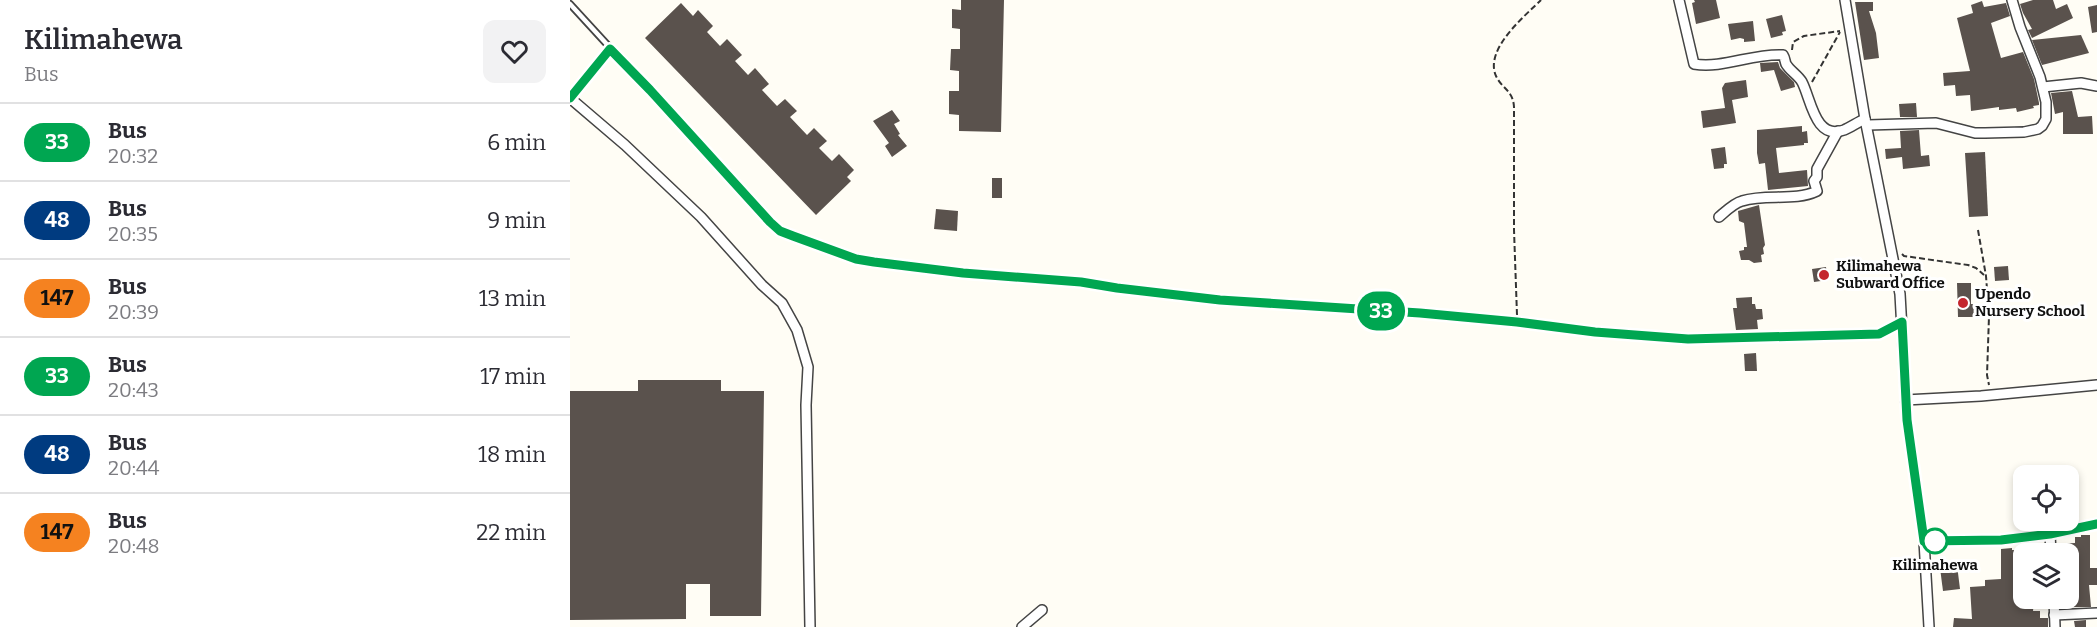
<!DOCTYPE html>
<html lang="en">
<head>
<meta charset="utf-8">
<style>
  :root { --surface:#fff; --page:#f2f2f3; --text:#2b2b33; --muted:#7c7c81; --line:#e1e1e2 }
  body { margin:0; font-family:Bitter,serif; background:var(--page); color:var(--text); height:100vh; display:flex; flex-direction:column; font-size:22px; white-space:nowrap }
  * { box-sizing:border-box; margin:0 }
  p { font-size:20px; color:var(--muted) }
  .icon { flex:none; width:33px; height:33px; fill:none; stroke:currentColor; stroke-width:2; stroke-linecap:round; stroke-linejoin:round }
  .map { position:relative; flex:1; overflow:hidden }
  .drawer { display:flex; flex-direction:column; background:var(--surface); width:570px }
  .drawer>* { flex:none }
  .badge { padding:0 12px; border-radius:20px; font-size:21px; line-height:39px }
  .tools { position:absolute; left:1443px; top:465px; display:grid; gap:12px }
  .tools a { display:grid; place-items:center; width:66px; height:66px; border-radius:12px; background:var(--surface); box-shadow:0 3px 9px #0003; font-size:30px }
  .map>.badge { position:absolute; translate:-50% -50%; box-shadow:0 0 0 3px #fff }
  .round { display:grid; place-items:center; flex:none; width:63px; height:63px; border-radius:12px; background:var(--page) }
  .headline { display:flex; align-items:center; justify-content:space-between; height:102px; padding:0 24px }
  h1 { font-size:28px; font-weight:600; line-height:45px }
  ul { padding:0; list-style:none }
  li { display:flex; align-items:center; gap:18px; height:78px; padding:0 24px; border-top:2px solid var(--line) }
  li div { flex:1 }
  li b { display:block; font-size:22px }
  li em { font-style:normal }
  li .badge { min-width:66px; font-weight:700; text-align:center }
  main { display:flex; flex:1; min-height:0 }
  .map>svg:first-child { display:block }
  .building { fill:#5a524d }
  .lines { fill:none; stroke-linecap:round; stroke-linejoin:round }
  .lane-casing { stroke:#444; stroke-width:8 }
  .street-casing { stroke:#444; stroke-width:12 }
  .path { stroke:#333; stroke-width:2; stroke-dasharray:6 3; stroke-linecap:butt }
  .lane { stroke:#fff; stroke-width:4.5 }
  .street { stroke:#fff; stroke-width:9 }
  .line-casing { stroke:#fff; stroke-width:14 }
  .line { stroke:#00a651; stroke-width:9 }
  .poi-dot { fill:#c4262e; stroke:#fff; stroke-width:2 }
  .stop-dot { fill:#fff; stroke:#00a651; stroke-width:3 }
  .labels { text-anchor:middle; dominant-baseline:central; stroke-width:6; stroke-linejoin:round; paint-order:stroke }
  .poi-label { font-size:15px; font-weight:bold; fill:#111; stroke:#fff; text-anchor:start }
  .stop-label { font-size:15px; font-weight:bold; fill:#111; stroke:#fff }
</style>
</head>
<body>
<main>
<section class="drawer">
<div class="headline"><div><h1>Kilimahewa</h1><p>Bus</p></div><a class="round"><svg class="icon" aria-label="heart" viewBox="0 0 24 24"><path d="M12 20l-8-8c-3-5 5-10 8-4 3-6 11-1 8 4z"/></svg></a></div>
<ul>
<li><span class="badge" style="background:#00a651;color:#fff">33</span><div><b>Bus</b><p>20:32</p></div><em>6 min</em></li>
<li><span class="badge" style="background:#003b80;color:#fff">48</span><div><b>Bus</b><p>20:35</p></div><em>9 min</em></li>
<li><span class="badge" style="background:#f58220;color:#111">147</span><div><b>Bus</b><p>20:39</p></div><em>13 min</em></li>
<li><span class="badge" style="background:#00a651;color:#fff">33</span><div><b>Bus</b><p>20:43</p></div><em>17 min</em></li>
<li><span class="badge" style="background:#003b80;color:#fff">48</span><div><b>Bus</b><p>20:44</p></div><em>18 min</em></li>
<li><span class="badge" style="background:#f58220;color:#111">147</span><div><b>Bus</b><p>20:48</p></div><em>22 min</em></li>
</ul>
</section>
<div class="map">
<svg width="1527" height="627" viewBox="0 0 1527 627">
  <rect width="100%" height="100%" fill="#fffdf5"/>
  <!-- building -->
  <g class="building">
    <path d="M391 0H434L431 132 389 131V115L379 114V91H389V71L380 70 381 49H390V29L382 28V9L391 10Z"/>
    <path d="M1124 0H1146L1150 18 1126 24 1122 3 1125 2Z"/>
    <path d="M1463 0H1483L1486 9 1497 4 1503 18 1462 38 1458 30 1462 29 1453 13 1450 4Z"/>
    <path d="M1412 1 1414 7 1436 3 1440 16 1421 23 1431 58 1453 52 1464 79 1469 103V105L1463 106 1464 108 1447 112 1446 108 1429 110V107L1401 111 1400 95 1386 96 1385 85 1374 86 1373 73 1400 71 1387 18 1403 13 1401 5Z"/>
    <path d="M1285 2H1303V11H1299L1306 33 1309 58 1294 60Z"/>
    <path d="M111 3 123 16 128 10 143 26 137 32 150 46 157 39 172 55 165 61 178 75 185 68 199 84 192 90 207 106 215 99 227 111 220 117 237 135 244 128 257 141 249 148 262 161 269 154 284 170 277 177 281 181 246 215 75 38Z"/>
    <path d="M1527 5V32L1522 33 1518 7Z"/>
    <path d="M1212 15 1216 31 1212 32 1213 35 1201 38 1196 19Z"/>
    <path d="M1183 21 1185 41 1174 42V39L1170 38 1161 40 1158 24Z"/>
    <path d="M1511 35 1519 53 1472 65 1462 40Z"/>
    <path d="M1208 62 1210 68 1224 82 1225 87 1211 91 1204 70 1191 72 1190 63Z"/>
    <path d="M1176 80 1178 97 1162 100 1166 123 1133 128 1131 111 1155 108 1152 88 1155 83Z"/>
    <path d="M1502 91 1508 117 1522 116 1523 134H1493V112L1485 114 1481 93Z"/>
    <path d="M1346 103 1347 117H1330L1329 104Z"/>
    <path d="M322 110 330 121 324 124 330 134 328 135 337 146 322 157 315 146 319 143 303 121Z"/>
    <path d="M1232 126V132L1237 131 1238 143H1234V145L1206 148 1209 173 1237 170 1238 186 1198 190 1195 163 1189 164 1187 153V130Z"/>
    <path d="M1349 130 1351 156 1359 155 1360 166 1333 169 1332 157 1316 159 1315 149 1331 148 1330 131Z"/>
    <path d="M1155 147 1157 164H1154V168L1144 169 1141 149Z"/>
    <path d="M1415 152 1418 216 1399 217 1395 153Z"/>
    <rect x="422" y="178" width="10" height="20"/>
    <path d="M1189 205 1195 245 1193 248 1194 254 1191 255 1192 262 1184 263 1179 260H1171L1169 251 1174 250V247H1177L1174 223 1169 221 1168 211Z"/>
    <path d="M366 209 388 211 387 231 364 229Z"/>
    <path d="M1438 266 1439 280 1425 281 1424 267Z"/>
    <path d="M1256 267 1258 280 1244 282 1242 269Z"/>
    <path d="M1387 283H1401V304H1416V317H1388Z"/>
    <path d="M1182 297V304H1185L1186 309H1192L1193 319 1187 320 1188 329 1166 330 1163 308H1167L1166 298Z"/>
    <path d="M1186 353 1187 371H1175L1174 354Z"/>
    <path d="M68 380H151V391H194L191 616H140V584H116V619L0 620V391H68Z"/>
    <path d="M1511 535H1520V568H1527V585H1519L1521 607H1503L1501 593H1498V580H1503L1504 554H1488L1487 544 1505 543V537H1511Z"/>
    <path d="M1442 548V550H1450L1451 565H1449L1452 602H1464L1463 611H1470V618H1478V627H1383L1384 618 1402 619 1400 587 1415 586V580L1431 579V549Z"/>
    <path d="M1387 565 1390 589 1373 591 1370 568Z"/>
    <path d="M1516 620V627H1505L1504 621Z"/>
  </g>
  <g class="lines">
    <!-- lane casing -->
    <g class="lane-casing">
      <g id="lane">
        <path d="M0 4 200 222 210 231 223 236 287 259 304 262 393 273 511 282 547 288 650 300 850 313 947 322 1025 332 1118 339 1309 334 1332 322"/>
        <path d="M0 98 40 49"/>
      </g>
    </g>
    <!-- street casing -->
    <g class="street-casing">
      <g id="street">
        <path d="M1109 0 1124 64C1153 69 1183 53 1213 55 1215 58 1215 62 1216 64 1220 71 1228 75 1232 82 1241 99 1245 141 1274 130 1281 127 1288 122 1295 119"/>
        <path d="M1275 0 1295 119 1330 294 1337 420 1354 541 1359 627"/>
        <path d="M1473 87 1511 83 1527 86"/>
        <path d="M0 98 55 145 131 217 192 285 212 303 227 330 238 367 236 405 240 627"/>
        <path d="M1298 125 1366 123 1405 133H1415L1454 132 1468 129 1472 126 1476 119V102L1470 77 1450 27 1442 0"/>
        <path d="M1149 217C1156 211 1164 203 1172 201 1196 193 1224 202 1247 191L1244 181 1247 177V169L1268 131"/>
        <path d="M1335 400 1411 396 1527 385"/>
        <path d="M1480 534 1481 554"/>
        <path d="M1354 541 1431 540 1480 534 1527 524"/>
        <path d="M1484 598 1485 627"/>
        <path d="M1484 615 1527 613"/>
        <path d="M452 627 472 610"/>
      </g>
    </g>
    <!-- path -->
    <g class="path">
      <path d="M1222 50 1223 42 1234 36 1270 31"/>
      <path d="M1242 82 1270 32"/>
      <path d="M1408 230 1416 276 1419 316 1417 375 1419 385"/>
      <path d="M1332 254 1334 256 1398 265 1406 268 1414 275"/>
      <path d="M947 315 944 230V107C943 90 932 89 926 76 914 49 955 16 971 0"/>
    </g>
    <!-- lane -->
    <use href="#lane" class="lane"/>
    <!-- street -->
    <use href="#street" class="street"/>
  </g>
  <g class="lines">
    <!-- line casing -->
    <g class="line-casing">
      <path id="line" d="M0 98 40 49 80 90 200 222 210 231 223 236 286 259 304 262 393 273 511 282 547 288 650 300 850 313 947 322 1025 332 1118 339 1309 334 1332 322 1337 420 1354 541 1431 540 1480 534 1527 524"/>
    </g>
    <!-- line -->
    <use href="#line" class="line"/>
  </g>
  <!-- markers -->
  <g class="poi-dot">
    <circle cx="1254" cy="275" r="6"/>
    <circle cx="1393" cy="303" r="6"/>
  </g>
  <circle class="stop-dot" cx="1365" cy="541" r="12"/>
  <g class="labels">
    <!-- poi labels -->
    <g class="poi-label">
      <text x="1266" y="266">Kilimahewa<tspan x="1266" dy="17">Subward Office</tspan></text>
      <text x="1405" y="294">Upendo<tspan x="1405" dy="17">Nursery School</tspan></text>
    </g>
    <!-- stop labels -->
    <g class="stop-label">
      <text x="1365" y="565">Kilimahewa</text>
    </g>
  </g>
</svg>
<div class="tools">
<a><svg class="icon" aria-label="locate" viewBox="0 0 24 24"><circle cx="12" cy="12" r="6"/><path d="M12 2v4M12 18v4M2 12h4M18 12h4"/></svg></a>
<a><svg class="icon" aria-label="layers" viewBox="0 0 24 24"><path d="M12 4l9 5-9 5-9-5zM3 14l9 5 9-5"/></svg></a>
</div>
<b class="badge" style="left:811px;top:311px;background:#00a651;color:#fff">33</b>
</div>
</main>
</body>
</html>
